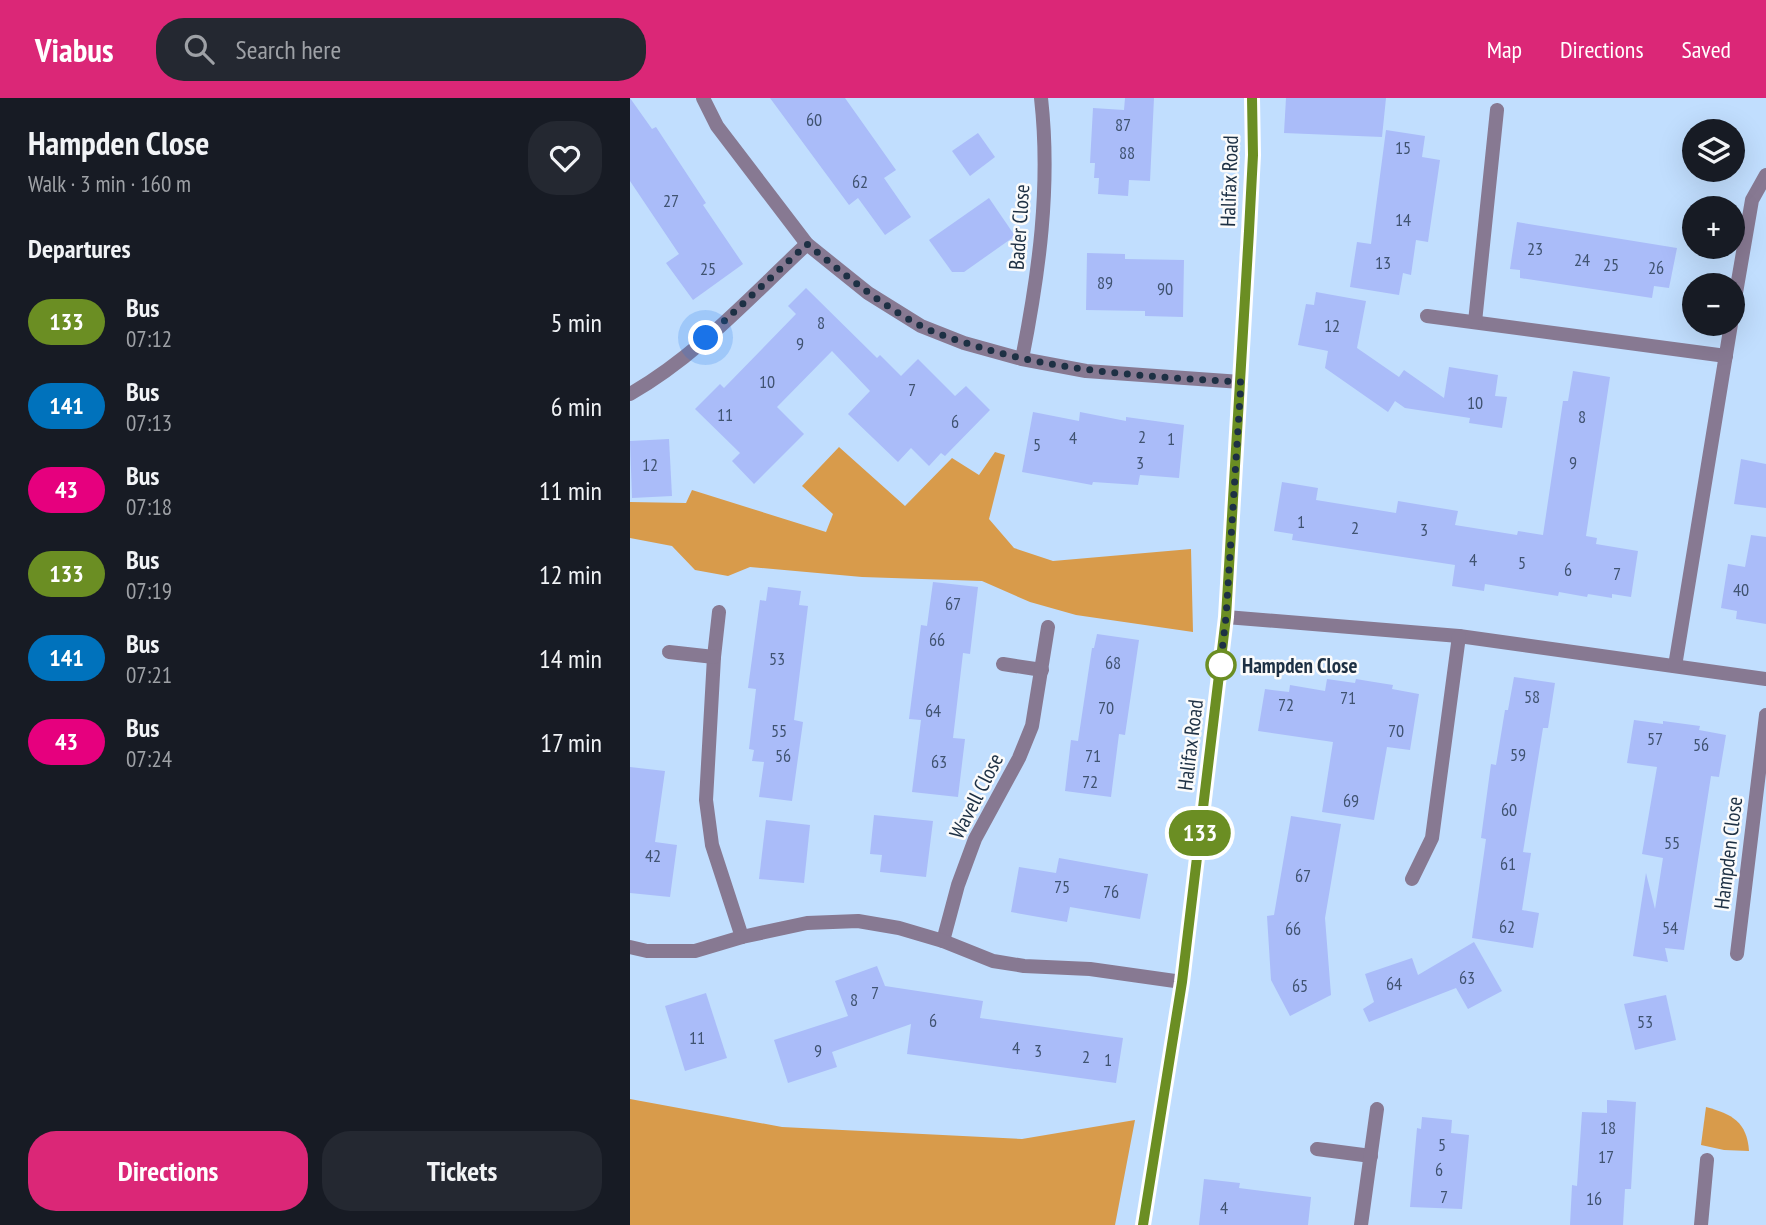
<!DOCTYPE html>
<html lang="en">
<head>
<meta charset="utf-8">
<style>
  :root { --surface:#171b24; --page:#242831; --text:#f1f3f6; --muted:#9ea1a6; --accent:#db2777 }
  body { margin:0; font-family:"PT Sans Narrow",sans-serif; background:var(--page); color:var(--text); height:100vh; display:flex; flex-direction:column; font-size:26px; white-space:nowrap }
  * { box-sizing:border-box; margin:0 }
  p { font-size:23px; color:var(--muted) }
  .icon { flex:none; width:38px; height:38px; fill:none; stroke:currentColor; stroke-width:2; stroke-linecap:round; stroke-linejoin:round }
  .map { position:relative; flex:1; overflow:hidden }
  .details { display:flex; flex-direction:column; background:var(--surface); width:630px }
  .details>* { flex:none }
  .badge { padding:0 14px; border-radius:23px; font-size:24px; line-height:46px }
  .controls { position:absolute; left:1052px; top:21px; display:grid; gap:14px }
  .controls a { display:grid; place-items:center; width:63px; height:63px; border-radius:50%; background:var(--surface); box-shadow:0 7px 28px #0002; font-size:35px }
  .you { position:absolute; width:35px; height:35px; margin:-18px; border:5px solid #fff; border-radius:50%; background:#1a73e8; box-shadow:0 0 0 10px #1a73e833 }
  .map>.badge { position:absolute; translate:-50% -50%; box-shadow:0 0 0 4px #fff }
  h2 { padding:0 28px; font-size:26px; line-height:63px }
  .round { display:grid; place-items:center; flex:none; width:74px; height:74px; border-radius:28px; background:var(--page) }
  .overview { display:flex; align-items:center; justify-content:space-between; height:119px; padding:0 28px }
  h1 { font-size:33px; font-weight:700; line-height:52px }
  .cta { display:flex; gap:14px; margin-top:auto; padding:14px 28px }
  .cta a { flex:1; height:80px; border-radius:28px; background:var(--accent); color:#fff; font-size:28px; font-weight:700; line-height:80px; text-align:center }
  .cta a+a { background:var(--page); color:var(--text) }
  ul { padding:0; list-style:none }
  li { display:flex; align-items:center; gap:21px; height:84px; padding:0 28px }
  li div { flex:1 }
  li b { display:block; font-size:26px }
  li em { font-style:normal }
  li .badge { min-width:77px; font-weight:700; text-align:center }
  header { display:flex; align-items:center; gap:42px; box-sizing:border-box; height:98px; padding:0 35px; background:var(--accent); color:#fff }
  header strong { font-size:33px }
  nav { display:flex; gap:38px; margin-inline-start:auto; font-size:24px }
  .search { width:490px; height:63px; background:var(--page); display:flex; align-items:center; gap:18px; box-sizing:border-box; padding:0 24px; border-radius:28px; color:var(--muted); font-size:26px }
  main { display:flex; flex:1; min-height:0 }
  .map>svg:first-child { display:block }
  .green { fill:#d89b4b }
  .building { fill:#aabcf9 }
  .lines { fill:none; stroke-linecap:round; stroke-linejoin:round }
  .minor { stroke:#877992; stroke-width:14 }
  .line-casing { stroke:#fff; stroke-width:16 }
  .line { stroke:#6b8e23; stroke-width:10 }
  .walk { stroke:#1d3044; stroke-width:7; stroke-dasharray:0 12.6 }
  .stop-dot { fill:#fff; stroke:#6b8e23; stroke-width:3.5 }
  .labels { text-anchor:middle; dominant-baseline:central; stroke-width:5; stroke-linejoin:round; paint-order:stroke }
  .number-label { font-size:18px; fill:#405371 }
  .street-label { font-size:21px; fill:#1d3044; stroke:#fbfbfb }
  .stop-label { font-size:21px; font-weight:bold; fill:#1d3044; stroke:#fbfbfb; text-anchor:start }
</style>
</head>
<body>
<header>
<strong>Viabus</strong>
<div class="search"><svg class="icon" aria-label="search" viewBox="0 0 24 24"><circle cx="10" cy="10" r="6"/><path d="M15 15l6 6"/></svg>Search here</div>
<nav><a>Map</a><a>Directions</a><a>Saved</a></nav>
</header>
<main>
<section class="details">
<div class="overview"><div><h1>Hampden Close</h1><p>Walk · 3 min · 160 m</p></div><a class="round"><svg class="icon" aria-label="heart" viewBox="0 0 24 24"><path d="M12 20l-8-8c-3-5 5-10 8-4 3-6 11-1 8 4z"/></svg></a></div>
<h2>Departures</h2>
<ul>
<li><span class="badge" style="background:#6b8e23;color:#fff">133</span><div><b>Bus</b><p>07:12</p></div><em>5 min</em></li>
<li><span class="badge" style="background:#0072bc;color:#fff">141</span><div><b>Bus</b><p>07:13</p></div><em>6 min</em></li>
<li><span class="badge" style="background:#e6007e;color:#fff">43</span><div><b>Bus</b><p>07:18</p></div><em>11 min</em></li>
<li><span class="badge" style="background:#6b8e23;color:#fff">133</span><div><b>Bus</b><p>07:19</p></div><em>12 min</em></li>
<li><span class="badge" style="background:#0072bc;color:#fff">141</span><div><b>Bus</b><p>07:21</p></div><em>14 min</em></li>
<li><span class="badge" style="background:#e6007e;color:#fff">43</span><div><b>Bus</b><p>07:24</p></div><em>17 min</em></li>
</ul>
<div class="cta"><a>Directions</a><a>Tickets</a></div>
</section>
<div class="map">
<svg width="1136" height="1127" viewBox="0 0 1136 1127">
  <rect width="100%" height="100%" fill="#c1defe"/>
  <!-- green -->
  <g class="green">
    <path d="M209 349 275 408 322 360 349 377 365 354 375 357 359 421 384 450 423 463 561 451 563 534 446 517 400 504 352 483 232 479 120 469 98 478 65 472 42 448 0 440V404L56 405 62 392 196 434 203 416 172 388Z"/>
    <path d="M0 1001 152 1029 392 1041 505 1022 485 1127H0Z"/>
    <path d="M1076 1009C1102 1016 1117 1024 1119 1053L1094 1052 1071 1047Z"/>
  </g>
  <!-- building -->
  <g class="building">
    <path d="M0 0 22 31 26 29 76 105 73 107 113 166 63 202 36 165 49 156 0 83Z"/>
    <path d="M140 0H215L266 72 254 80 281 119 255 137 228 100 219 107Z"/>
    <path d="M495 0H524L520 83 499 82 498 98 468 96 469 80H464L465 65H460L463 10 494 12Z"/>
    <path d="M656 0H756L752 39 654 35Z"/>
    <path d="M756 32 795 38 792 59 810 62 798 144 786 142 781 177 773 175 769 197 720 189 727 144 741 146Z"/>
    <path d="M348 35 365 59 340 78 322 53Z"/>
    <path d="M359 100 385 138 334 174H322L299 142Z"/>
    <path d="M887 124 1047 150 1039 190 1024 188 1022 200 890 180V172L880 171Z"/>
    <path d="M457 155 495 156V161L554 162 553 219 515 218V213L456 212Z"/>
    <path d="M176 190 247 260 250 257 271 278 288 261 325 298 336 288 360 312 315 358 311 355 299 368 281 350 268 364 218 316 240 293 202 253 147 309 174 336 124 386 102 363 110 355 65 311 90 286 94 290 166 216 158 208Z"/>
    <path d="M686 194 736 203 727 250 769 279 774 272 814 300 819 269 868 277 865 298 877 299 872 330 839 325 840 320 775 310 765 303 758 314 695 270 698 253 668 247 676 206 684 207Z"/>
    <path d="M943 273 980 279 956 438 967 440 966 446 1008 453 1001 499 982 496V500L958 496 957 499 929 494 928 498 855 486 854 493 822 488 825 467 662 442 663 436 644 433 652 384 688 390 686 402 766 415 768 403 828 413 825 427 887 437 888 433 913 437 933 303H938Z"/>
    <path d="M403 314 449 323 450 314 496 323V319L554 327 549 380 510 377 508 387 463 384 462 387 392 374Z"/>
    <path d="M39 341 42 398 2 400 0 343Z"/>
    <path d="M1111 361 1136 366V410L1104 406Z"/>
    <path d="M1121 437 1136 439V526L1106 521 1107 513 1091 510 1098 466 1115 469Z"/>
    <path d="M303 484 348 489 340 556 333 555 323 640 335 641 328 699 282 694 291 622 279 621 291 527 297 528Z"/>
    <path d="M138 489 171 493 169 507 178 508 164 622 173 624 162 703 129 699 134 664 122 663 124 652 119 651 126 591 118 590 130 502 136 503Z"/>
    <path d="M467 536 509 542 495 637 489 636 481 699 435 693 441 642 448 643 462 550H464Z"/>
    <path d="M884 579 925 585 918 630H913L893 754 901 755 892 812 909 815 903 850 842 840 856 741 851 740 861 666 866 667 875 612H878Z"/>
    <path d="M697 581 725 585 726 581 744 584 763 587 762 591 789 596 780 652 757 649 744 722 692 714 703 644 628 633 635 591 659 594 660 587 695 593Z"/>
    <path d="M1004 622 1033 626V623L1070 628 1069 632 1096 637 1089 679 1081 678 1054 852 1035 850 1038 864 1003 858 1016 775 1025 811 1033 760 1012 756 1027 669 997 665Z"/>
    <path d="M0 669 35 673 25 744 47 747 40 799 0 795Z"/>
    <path d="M244 717 303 723 296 779 250 774 252 757 240 756Z"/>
    <path d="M661 718 711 726 695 820 701 897 660 918 641 882 637 818 644 817Z"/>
    <path d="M136 722 180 727 174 785 129 781Z"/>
    <path d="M429 760 518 776 510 821 440 809 437 824 381 814 389 769 426 775Z"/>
    <path d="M844 844 872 893 838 911 826 890 739 924 733 911 744 904 735 876 782 860 788 877Z"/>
    <path d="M247 868 255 888 353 903 350 920 493 940 486 985 277 956 281 926 202 954 207 969 158 985 144 942 218 918 205 883Z"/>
    <path d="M76 895 97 960 55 973 35 908Z"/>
    <path d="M1036 897 1046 942 1005 952 994 906Z"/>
    <path d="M977 1002 1006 1004 1001 1091H995L993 1127H940L942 1087 947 1088 952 1014 977 1015Z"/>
    <path d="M792 1019 822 1022 821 1035 839 1037 832 1111 780 1109 787 1030 791 1031Z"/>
    <path d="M574 1081 610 1085 609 1090 681 1099 678 1127H569Z"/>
  </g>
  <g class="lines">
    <!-- minor -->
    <g class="minor">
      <path d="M73 0 87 28 177 146 238 195 291 228 334 245 392 261 456 273 611 284"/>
      <path d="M797 218 1096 258"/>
      <path d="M1102 218 1122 102 1136 77"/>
      <path d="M845 224 867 12"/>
      <path d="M392 261C409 175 421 88 411 0"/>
      <path d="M0 296C67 258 121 198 177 146"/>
      <path d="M89 514 84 559 76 702 82 747 112 839"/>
      <path d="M596 519 829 538 1136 581"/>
      <path d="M39 554 84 559"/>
      <path d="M373 566 412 572"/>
      <path d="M1045 568 1101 226"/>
      <path d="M782 781 802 740 829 538"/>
      <path d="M313 843 328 787 345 741 389 660 402 628 418 529"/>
      <path d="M0 849 17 853H65L112 839 177 825 228 823 269 830 313 843 363 863 394 868 460 871 552 884"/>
      <path d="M1107 856 1136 617"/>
      <path d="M687 1051 741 1058"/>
      <path d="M513 1127 552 884 596 519 623 57 622 0"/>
      <path d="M731 1127 747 1011"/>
      <path d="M1071 1127 1077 1062"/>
    </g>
  </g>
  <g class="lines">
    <!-- line casing -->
    <g class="line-casing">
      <path id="line" d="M513 1127 552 884 596 519 619 133 623 57 622 0"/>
    </g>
    <!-- line -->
    <use href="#line" class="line"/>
    <!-- walk -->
    <path class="walk" d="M76 240 177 146C213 175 248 205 289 227 310 238 336 245 359 252 442 275 526 279 611 284L596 519 590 571 591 567"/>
  </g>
  <!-- markers -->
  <circle class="stop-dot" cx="591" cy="567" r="14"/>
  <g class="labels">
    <!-- number labels -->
    <g class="number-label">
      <text x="184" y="21">60</text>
      <text x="493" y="26">87</text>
      <text x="773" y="49">15</text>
      <text x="497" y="54">88</text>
      <text x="230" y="83">62</text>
      <text x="41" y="102">27</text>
      <text x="773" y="121">14</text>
      <text x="905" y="150">23</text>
      <text x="952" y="161">24</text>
      <text x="753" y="164">13</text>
      <text x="981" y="166">25</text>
      <text x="1026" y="169">26</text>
      <text x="78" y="170">25</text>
      <text x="475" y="184">89</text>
      <text x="535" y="190">90</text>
      <text x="191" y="224">8</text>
      <text x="702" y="227">12</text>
      <text x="170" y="245">9</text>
      <text x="137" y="283">10</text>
      <text x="282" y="291">7</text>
      <text x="845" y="304">10</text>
      <text x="95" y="316">11</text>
      <text x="952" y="318">8</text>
      <text x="325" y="323">6</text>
      <text x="512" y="338">2</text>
      <text x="443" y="339">4</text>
      <text x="541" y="340">1</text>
      <text x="407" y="346">5</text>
      <text x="510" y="364">3</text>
      <text x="943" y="364">9</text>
      <text x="20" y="366">12</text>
      <text x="671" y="423">1</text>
      <text x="725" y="429">2</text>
      <text x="794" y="431">3</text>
      <text x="843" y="461">4</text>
      <text x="892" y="464">5</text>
      <text x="938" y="471">6</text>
      <text x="987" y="475">7</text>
      <text x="1111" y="491">40</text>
      <text x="323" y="505">67</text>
      <text x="307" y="541">66</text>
      <text x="147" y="560">53</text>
      <text x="483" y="564">68</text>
      <text x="902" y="598">58</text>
      <text x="718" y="599">71</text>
      <text x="656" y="606">72</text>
      <text x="476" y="609">70</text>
      <text x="303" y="612">64</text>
      <text x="149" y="632">55</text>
      <text x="766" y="632">70</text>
      <text x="1025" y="640">57</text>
      <text x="1071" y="646">56</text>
      <text x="888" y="656">59</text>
      <text x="153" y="657">56</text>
      <text x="463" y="657">71</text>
      <text x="309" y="663">63</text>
      <text x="460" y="683">72</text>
      <text x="721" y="702">69</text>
      <text x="879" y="711">60</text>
      <text x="1042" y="744">55</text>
      <text x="23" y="757">42</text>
      <text x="878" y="765">61</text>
      <text x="673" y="777">67</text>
      <text x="432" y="788">75</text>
      <text x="481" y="793">76</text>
      <text x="877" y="828">62</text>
      <text x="1040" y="829">54</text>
      <text x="663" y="830">66</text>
      <text x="837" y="879">63</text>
      <text x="764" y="885">64</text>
      <text x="670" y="887">65</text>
      <text x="245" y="894">7</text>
      <text x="224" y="901">8</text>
      <text x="303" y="922">6</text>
      <text x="1015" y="923">53</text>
      <text x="67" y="939">11</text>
      <text x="386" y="949">4</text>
      <text x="188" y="952">9</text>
      <text x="408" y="952">3</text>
      <text x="456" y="958">2</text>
      <text x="478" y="961">1</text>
      <text x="978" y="1029">18</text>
      <text x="812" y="1046">5</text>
      <text x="976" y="1058">17</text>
      <text x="809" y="1071">6</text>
      <text x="814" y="1098">7</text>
      <text x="964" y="1100">16</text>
      <text x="594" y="1109">4</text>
    </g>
    <!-- street labels -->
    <g class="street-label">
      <text transform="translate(599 83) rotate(-88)">Halifax Road</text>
      <text transform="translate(389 129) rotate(-86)">Bader Close</text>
      <text transform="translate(560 647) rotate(-83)">Halifax Road</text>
      <text transform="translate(346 698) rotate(-63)">Wavell Close</text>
      <text transform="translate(1098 755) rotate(-83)">Hampden Close</text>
    </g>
    <!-- stop labels -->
    <g class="stop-label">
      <text x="612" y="567">Hampden Close</text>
    </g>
  </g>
</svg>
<div class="controls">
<a><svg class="icon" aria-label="layers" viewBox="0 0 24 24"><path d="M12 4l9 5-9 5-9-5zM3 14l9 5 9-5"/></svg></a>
<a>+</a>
<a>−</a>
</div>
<div class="you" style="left:76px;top:240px"></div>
<b class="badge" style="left:570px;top:735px;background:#6b8e23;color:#fff">133</b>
</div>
</main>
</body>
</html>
